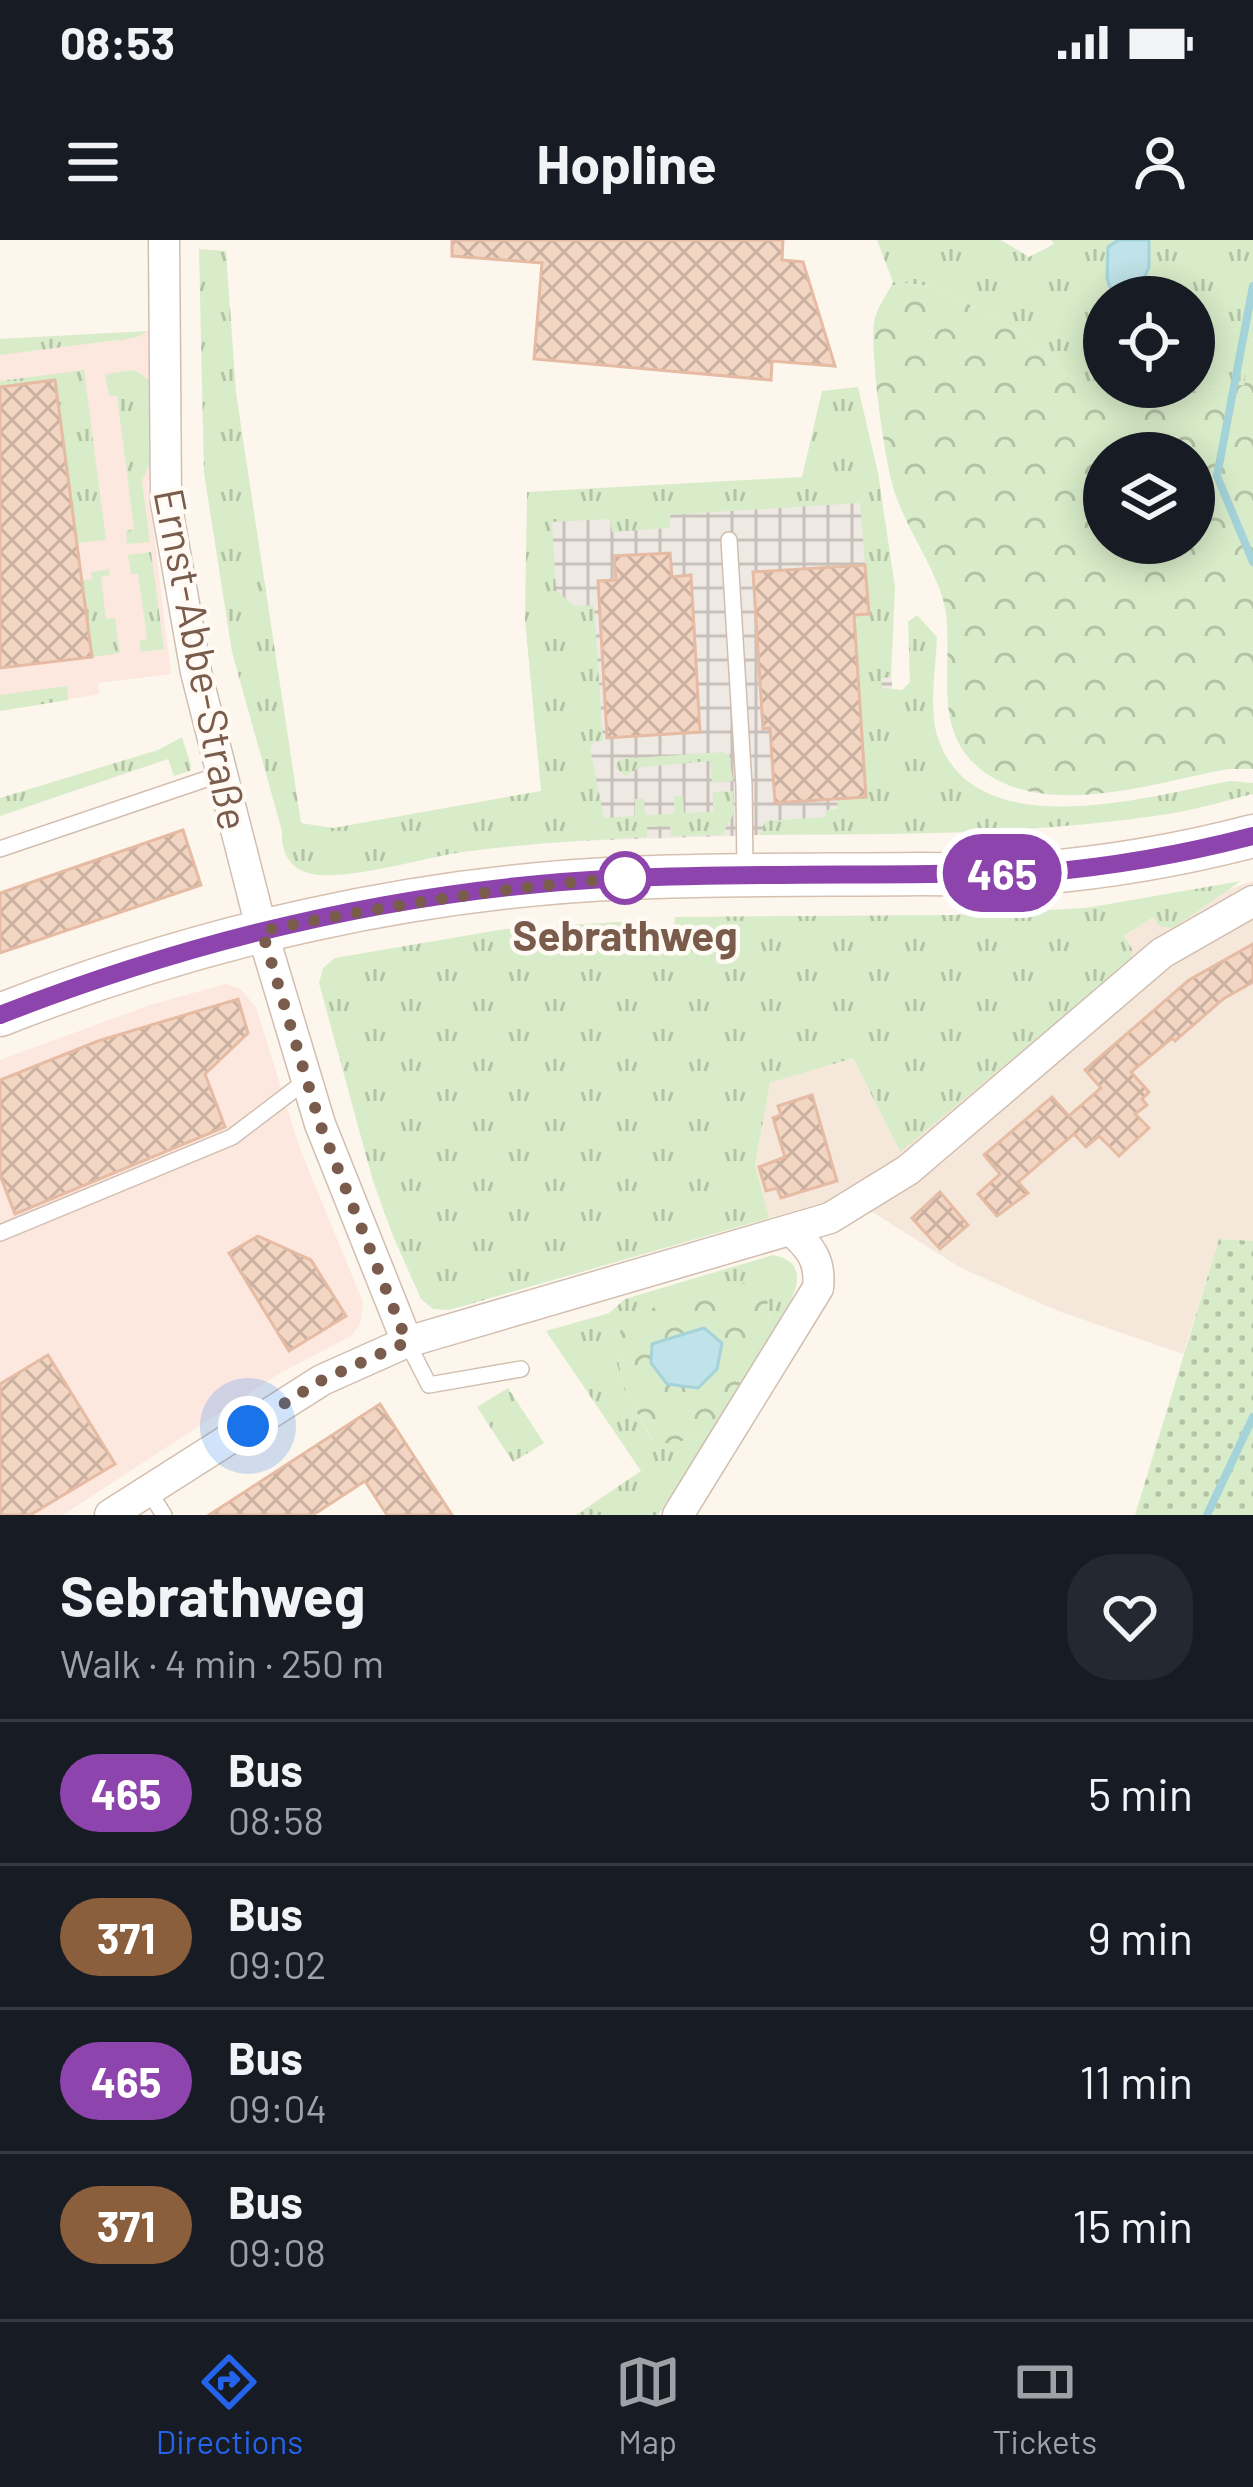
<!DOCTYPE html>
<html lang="en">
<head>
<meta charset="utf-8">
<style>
  :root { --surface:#171b24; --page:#242831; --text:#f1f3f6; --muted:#9ea1a6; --line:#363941; --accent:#2563eb }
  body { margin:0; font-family:Barlow,sans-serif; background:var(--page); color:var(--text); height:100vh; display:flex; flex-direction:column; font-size:45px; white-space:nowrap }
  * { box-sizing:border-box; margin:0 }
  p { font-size:39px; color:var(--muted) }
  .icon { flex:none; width:66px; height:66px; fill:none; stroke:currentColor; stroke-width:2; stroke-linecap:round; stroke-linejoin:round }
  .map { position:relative; height:1275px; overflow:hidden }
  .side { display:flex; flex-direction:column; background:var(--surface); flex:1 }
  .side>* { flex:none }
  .badge { padding:0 24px; border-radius:39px; font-size:42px; line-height:78px }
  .tools { position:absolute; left:1083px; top:36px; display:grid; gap:24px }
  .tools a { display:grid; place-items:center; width:132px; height:132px; border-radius:50%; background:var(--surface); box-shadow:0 6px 30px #0003; font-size:60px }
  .you { position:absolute; width:60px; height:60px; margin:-30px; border:9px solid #fff; border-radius:50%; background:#1a73e8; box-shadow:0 0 0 18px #1a73e833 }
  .map>.badge { position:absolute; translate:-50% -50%; box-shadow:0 0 0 6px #fff }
  .round { display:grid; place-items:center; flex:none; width:126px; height:126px; border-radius:48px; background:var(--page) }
  .summary { display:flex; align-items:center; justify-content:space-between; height:204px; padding:0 60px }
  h1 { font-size:57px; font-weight:700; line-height:90px }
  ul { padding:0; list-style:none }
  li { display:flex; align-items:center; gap:36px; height:144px; padding:0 60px; border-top:3px solid var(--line) }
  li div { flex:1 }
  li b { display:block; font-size:45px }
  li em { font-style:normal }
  li .badge { min-width:132px; font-weight:700; text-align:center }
  .status { display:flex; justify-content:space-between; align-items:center; height:84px; padding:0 60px; background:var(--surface); direction:ltr }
  .status svg { height:33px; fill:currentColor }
  header { display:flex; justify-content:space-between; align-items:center; height:156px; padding:0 60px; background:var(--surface); font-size:54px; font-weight:700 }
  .tab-bar { display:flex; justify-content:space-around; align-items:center; height:168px; border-top:3px solid var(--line); background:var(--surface); font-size:33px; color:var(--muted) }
  .tab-bar a { display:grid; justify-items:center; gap:6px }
  .tab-bar .on { color:var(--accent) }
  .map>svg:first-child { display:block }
  .residential { fill:#f5e8da }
  .commercial { fill:#fde8e0 }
  .industrial { fill:url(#industrial-grid) }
  .grass { fill:url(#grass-tufts) }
  .forest { fill:url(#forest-crowns); fill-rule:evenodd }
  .park { fill:url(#park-dots) }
  .water { fill:#bfe3e8; stroke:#a5d3da; stroke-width:3 }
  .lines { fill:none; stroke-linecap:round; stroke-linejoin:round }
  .stream { stroke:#a5d3da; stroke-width:8 }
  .building { fill:url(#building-cross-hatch); stroke:#e6bba3; stroke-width:3 }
  .service-casing { stroke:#d1beb0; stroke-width:18 }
  .minor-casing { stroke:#d1beb0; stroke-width:33 }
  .secondary-casing { stroke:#d6c0b0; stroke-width:45 }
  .service { stroke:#fff; stroke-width:15 }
  .minor { stroke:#fff; stroke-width:30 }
  .secondary { stroke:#fff; stroke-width:42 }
  .line-casing { stroke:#fff; stroke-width:27 }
  .line { stroke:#8e44ad; stroke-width:18 }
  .walk { stroke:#7a5c4d; stroke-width:12; stroke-dasharray:0 21.6 }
  .stop-dot { fill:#fff; stroke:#8e44ad; stroke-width:6 }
  .labels { text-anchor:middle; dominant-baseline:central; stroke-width:9; stroke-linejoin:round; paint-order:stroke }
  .street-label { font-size:42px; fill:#7a5c4d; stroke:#fffaf3 }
  .stop-label { font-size:42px; font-weight:bold; fill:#7a5c4d; stroke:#fffaf3 }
</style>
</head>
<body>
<div class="status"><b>08:53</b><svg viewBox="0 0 49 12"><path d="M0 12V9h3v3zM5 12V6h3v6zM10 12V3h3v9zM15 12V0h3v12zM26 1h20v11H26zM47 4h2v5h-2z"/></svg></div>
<header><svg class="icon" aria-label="menu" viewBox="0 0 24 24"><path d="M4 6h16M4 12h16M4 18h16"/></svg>Hopline<svg class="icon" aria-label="person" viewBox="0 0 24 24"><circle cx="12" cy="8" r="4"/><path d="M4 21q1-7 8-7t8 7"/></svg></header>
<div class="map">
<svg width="1253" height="1275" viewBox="0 0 1253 1275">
  <defs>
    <pattern id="industrial-grid" width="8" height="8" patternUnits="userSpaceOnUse" patternTransform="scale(3)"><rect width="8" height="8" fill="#efe9e4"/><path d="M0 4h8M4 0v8" fill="none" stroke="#c7c0bb"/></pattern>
    <pattern id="grass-tufts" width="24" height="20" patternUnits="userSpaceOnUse" patternTransform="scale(3)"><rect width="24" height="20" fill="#d8ecc9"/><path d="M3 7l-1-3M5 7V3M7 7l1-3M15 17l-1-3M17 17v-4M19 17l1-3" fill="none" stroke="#b4c2a5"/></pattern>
    <pattern id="forest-crowns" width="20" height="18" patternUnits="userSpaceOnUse" patternTransform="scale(3)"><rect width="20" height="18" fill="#d8ecc9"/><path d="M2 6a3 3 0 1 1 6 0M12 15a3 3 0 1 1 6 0" fill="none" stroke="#b4c2a5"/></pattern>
    <pattern id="park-dots" width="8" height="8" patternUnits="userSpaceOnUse" patternTransform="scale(3)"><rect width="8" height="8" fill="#d8ecc9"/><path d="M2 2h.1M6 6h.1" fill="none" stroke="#b4c2a5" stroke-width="1.8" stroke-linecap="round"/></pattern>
    <pattern id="building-cross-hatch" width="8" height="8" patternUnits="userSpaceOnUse" patternTransform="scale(3)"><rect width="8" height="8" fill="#f3d5c3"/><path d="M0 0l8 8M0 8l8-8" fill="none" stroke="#cab0a1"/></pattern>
  </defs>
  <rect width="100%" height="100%" fill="#fdf6ec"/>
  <!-- residential -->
  <path class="residential" d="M1253 641V1001L1219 999 1183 1114 1058 1071 961 1028 847 956 769 978 755 925 770 843 853 818 899 911 1123 697 1154 676Z"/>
  <!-- commercial -->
  <g class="commercial">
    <path d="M149 91 158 223 148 244 171 434 98 443 99 454 0 471V99Z"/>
    <path d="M225 744 241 749 256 767 300 909 363 1062 360 1085 351 1096 277 1135 63 1275H0V820L150 765Z"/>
  </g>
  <!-- industrial -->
  <path class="industrial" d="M876 234 903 590 550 602 530 256Z"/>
  <!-- grass -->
  <g class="grass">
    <path d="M877 0H1001L1029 17 1054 4 1051 0H1118L1108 7 1107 38 1113 57H1104V96L1094 124 1104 127V145L1073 139 1016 89 933 46 893 42Z"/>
    <path d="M1149 0H1253V97L1244 145 1133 150 1116 147H1194V57H1140L1138 50 1149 27Z"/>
    <path d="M199 9 226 11 236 153 301 583 333 588 541 551 525 380 527 252 802 237 822 151 858 147 878 233 895 347 891 437 881 438 882 448 902 450 910 442 908 382 917 375 937 397C936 429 928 468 938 498 975 608 1150 556 1230 541L1253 543V554C1220 562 1188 572 1154 576 1024 595 892 594 760 595L765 581 826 577V570L838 569 837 559 866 557 854 375 869 373 860 263 670 275V288L612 292 610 279 552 282 556 350 574 366 594 365 603 501 594 502 590 508 604 578 635 576V559L644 558 645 575 674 574V556H683L684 573 713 572V552L733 551 734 573 722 595 671 596 670 586 647 587V597C586 600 524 604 463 612 425 617 342 643 308 633 288 627 281 610 282 591L232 412 204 233Z"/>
    <path d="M149 91 134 98 0 115V99Z"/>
    <path d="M84 130 106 300 77 303 55 141 0 147V141Z"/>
    <path d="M135 130 149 140 154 215 142 241 150 302 127 304 126 291 134 289 117 156H109L105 134Z"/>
    <path d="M151 312 164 409 141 412 139 401 147 399 138 334H131L128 315Z"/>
    <path d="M109 329 110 335 101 337 106 379 115 378 120 413 92 417 82 340 92 339 91 332Z"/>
    <path d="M67 446 68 460 0 471V455Z"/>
    <path d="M182 497 191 525 190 531 174 536 168 519 0 576V558L158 510Z"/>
    <path d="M723 512 729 515 733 541 712 543 710 521 641 527 625 536 615 527 619 519Z"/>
    <path d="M1241 641 1173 688 1159 686 1153 677 1124 696 1132 709 1131 720 900 912 853 818 770 843 755 925 769 978 449 1070 433 1069 421 1059 393 996 373 941 319 743 323 728 335 718 505 689 650 680 651 688H674L675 677 952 675 1086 668Z"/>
    <path d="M773 1015C820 1024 786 1068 773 1093L767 1059 615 1104 624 1149 653 1202 677 1203 713 1189 658 1275H576L641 1231 546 1091 609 1073 625 1059Z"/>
    <path d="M508 1148 544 1203 513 1222 477 1167Z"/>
  </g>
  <!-- forest -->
  <g class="forest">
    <path d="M893 42 933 46 1016 89 1073 139 1133 150 1244 145 1253 97V529H1228C1157 542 1053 578 987 534 930 495 953 431 946 374 943 340 907 290 896 256 885 226 870 115 874 83 875 70 887 55 893 42ZM1104 213H1194V303H1104Z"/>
    <path d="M744 1043 767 1059 773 1093 713 1189 677 1203H654L624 1149 615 1104 627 1075Z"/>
  </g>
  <!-- park -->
  <path class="park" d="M1219 999 1253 1001V1275H1135Z"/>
  <!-- water -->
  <g class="water">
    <path d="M1118 0H1149V27L1139 50 1140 57H1113L1107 38 1108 7Z"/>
    <path d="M704 1088 722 1103 717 1129 698 1148 667 1144 651 1123 652 1104Z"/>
  </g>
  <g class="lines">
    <!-- stream -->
    <g class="stream">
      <path d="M1253 46 1217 236 1253 322"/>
      <path d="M1207 1275 1253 1177"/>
    </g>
  </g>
  <!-- building -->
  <g class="building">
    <path d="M452 0H783L782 20 803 22 835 126 772 121 771 140 534 119 542 23 452 16Z"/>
    <path d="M55 140 92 417 0 428V147Z"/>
    <path d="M670 313 672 337 691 335 700 492 607 498 598 341 616 340 614 316Z"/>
    <path d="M865 325 869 374 854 375 866 557 775 563 770 488 763 489 753 332Z"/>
    <path d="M183 590 201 645 0 713V653Z"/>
    <path d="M1253 704V742L1223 759 1175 801 1172 798 1131 832 1149 852 1142 859 1147 865 1135 874 1149 888 1119 916 1099 896 1086 907 1074 894 1018 942 1028 953 997 976 978 954 1000 934 984 915 1052 857 1069 876 1101 848 1085 830 1189 740Z"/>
    <path d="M238 759 248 793 205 834 225 887 15 974 0 935V840L98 801Z"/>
    <path d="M812 855 837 941 781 958 777 948 766 951 759 927 785 917 773 878 781 875 778 866Z"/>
    <path d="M940 952 968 985 940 1009 912 978Z"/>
    <path d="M258 996 311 1020 346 1076 289 1111 229 1013Z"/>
    <path d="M48 1115 115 1224 30 1275H0V1144Z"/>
    <path d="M380 1164 452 1275H387L365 1241 313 1275H209Z"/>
  </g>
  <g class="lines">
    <!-- service casing -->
    <g class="service-casing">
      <g id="service">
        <path d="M729 300 744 546 745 633"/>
        <path d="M0 609 221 534"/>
        <path d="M0 993 232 897 307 840"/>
        <path d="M407 1102 429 1145 521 1129"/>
        <path d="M148 1250 164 1275"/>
      </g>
    </g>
    <!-- minor casing -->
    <g class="minor-casing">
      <g id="minor">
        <path d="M164 0 166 262 196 432 262 691 320 884 407 1102"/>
        <path d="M110 1275 322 1140 407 1102 830 978 908 930 1162 713 1253 661"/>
        <path d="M678 1275 818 1048C821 1021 811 1008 792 991"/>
      </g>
    </g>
    <!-- secondary casing -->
    <g class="secondary-casing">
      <path id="secondary" d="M0 775C200 696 414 647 628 638 725 634 823 635 920 634 959 634 999 636 1038 633 1109 627 1184 614 1253 596"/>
    </g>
    <!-- service -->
    <use href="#service" class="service"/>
    <!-- minor -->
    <use href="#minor" class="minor"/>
    <!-- secondary -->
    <use href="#secondary" class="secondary"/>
  </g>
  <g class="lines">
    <!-- line casing -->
    <g class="line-casing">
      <path id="line" d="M0 775C200 697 413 647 628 638 728 634 829 635 929 634 965 633 1002 636 1038 633 1109 627 1184 614 1253 596"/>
    </g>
    <!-- line -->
    <use href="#line" class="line"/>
    <!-- walk -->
    <path class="walk" d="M248 1186 322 1140 407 1102 320 884 262 691C383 666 504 647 625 638"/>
  </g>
  <!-- markers -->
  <circle class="stop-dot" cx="625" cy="638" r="24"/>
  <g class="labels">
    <!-- street labels -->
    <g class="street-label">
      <text transform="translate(203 419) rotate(79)">Ernst-Abbe-Straße</text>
    </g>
    <!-- stop labels -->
    <g class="stop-label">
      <text x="625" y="694">Sebrathweg</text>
    </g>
  </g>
</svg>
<div class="tools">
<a><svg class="icon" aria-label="locate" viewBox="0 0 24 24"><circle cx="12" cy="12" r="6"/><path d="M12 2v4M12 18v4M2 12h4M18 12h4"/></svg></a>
<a><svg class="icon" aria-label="layers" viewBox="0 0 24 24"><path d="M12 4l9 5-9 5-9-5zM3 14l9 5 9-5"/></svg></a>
</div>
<div class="you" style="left:248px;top:1186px"></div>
<b class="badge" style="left:1002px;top:633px;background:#8e44ad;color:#fff">465</b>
</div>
<section class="side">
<div class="summary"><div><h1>Sebrathweg</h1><p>Walk · 4 min · 250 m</p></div><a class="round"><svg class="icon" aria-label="heart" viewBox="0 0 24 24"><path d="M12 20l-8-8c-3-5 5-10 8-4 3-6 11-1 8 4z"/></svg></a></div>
<ul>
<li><span class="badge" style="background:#8e44ad;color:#fff">465</span><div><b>Bus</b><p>08:58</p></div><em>5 min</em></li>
<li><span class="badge" style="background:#8b5e3c;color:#fff">371</span><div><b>Bus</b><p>09:02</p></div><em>9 min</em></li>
<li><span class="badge" style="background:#8e44ad;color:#fff">465</span><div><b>Bus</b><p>09:04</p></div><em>11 min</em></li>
<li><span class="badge" style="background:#8b5e3c;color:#fff">371</span><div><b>Bus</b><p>09:08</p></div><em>15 min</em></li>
</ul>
</section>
<nav class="tab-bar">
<a class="on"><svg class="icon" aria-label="directions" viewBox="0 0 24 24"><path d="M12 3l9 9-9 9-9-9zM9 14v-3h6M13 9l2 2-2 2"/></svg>Directions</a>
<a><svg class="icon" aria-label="map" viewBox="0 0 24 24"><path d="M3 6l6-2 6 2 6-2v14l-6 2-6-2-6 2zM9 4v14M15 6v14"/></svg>Map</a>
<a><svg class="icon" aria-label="tickets" viewBox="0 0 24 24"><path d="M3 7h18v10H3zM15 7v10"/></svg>Tickets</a>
</nav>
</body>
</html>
